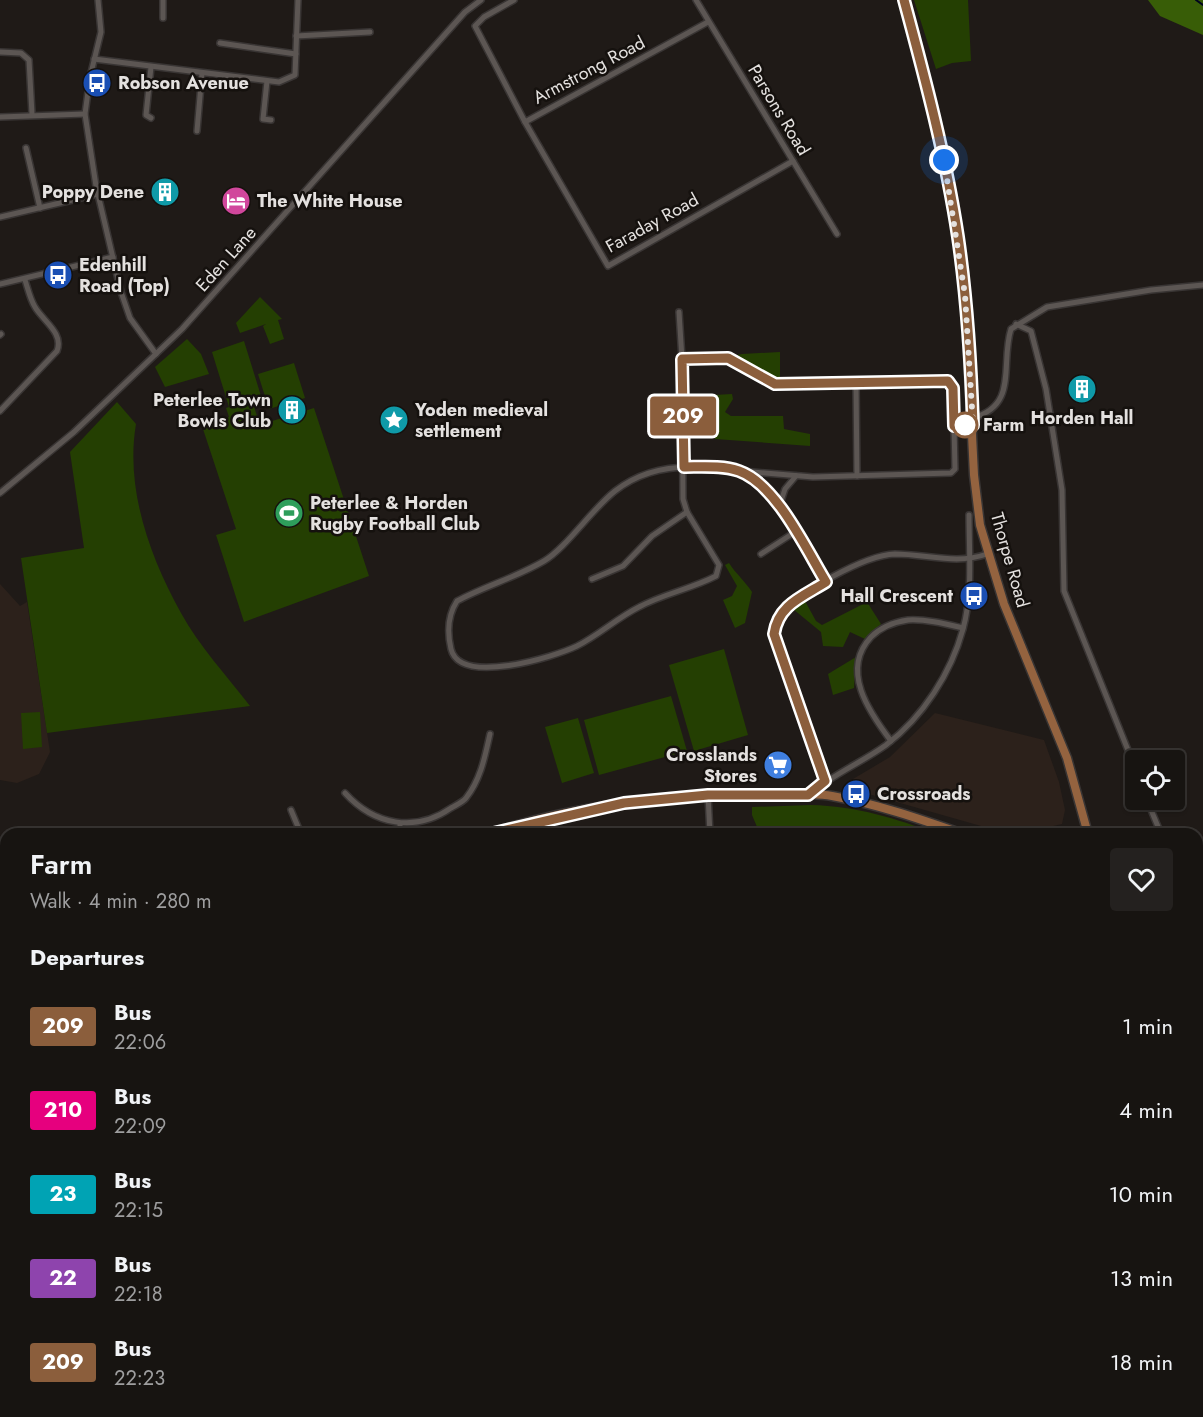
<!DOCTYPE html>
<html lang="en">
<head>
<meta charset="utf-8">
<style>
  :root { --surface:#171411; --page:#24211f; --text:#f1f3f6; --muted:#9e9e9f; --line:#363331 }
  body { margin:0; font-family:Jost,sans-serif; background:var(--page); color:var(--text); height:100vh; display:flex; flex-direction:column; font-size:22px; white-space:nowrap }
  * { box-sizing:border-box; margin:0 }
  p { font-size:20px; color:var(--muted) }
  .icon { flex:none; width:33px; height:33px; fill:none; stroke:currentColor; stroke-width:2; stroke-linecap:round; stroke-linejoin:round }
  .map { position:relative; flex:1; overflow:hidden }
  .side { position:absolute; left:0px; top:828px; width:1203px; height:590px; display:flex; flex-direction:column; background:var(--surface); border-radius:18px 18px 0 0; box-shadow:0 2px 4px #0004,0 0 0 2px var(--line) }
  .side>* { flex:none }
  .badge { padding:0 12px; border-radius:4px; font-size:21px; line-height:39px }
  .controls { position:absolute; left:1125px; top:750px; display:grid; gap:12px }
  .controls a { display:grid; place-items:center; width:60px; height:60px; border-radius:6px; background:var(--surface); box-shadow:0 2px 4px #0004,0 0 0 2px var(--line); font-size:30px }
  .you { position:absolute; width:30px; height:30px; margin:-15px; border:4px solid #fff; border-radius:50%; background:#1a73e8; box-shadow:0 0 0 9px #1a73e833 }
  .map>.badge { position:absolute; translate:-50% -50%; box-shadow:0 0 0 3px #fff }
  h2 { padding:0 30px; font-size:22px; line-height:54px }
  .round { display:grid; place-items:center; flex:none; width:63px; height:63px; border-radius:6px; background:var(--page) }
  .overview { display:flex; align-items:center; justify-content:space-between; height:102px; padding:0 30px }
  h1 { font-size:28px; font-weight:600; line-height:45px }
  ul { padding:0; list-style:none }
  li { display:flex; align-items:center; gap:18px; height:84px; padding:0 30px }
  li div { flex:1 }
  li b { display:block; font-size:22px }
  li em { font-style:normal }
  li .badge { min-width:66px; font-weight:700; text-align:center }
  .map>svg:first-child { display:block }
  .built { fill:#2c211b }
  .green { fill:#243f02 }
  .forest { fill:#385d07 }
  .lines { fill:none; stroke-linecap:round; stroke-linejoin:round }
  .stream { stroke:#00041f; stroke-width:2 }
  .minor-casing { stroke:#393534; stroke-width:8 }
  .secondary-casing { stroke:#393534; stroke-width:10 }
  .primary-casing { stroke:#393534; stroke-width:11 }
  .minor { stroke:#5c5653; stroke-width:5 }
  .secondary { stroke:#5c5653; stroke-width:8 }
  .primary { stroke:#94633f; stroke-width:8 }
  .rail-casing { stroke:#7c7876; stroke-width:4.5 }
  .rail { stroke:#15110e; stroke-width:2; stroke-dasharray:7; stroke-linecap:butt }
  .line-casing { stroke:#fff; stroke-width:14 }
  .line { stroke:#8b5e3c; stroke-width:9 }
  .walk { stroke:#e4e1df; stroke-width:6; stroke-dasharray:0 10.8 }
  .stop-dot { fill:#fff; stroke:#8b5e3c; stroke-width:3 }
  .labels { text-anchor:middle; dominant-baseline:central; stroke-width:5; stroke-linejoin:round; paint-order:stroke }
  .street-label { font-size:18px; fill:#e4e1df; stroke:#15110e }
  .poi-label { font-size:18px; font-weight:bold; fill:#e4e1df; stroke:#15110e; text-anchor:start }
  .stop-label { font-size:18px; font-weight:bold; fill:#e4e1df; stroke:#15110e; text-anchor:start }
</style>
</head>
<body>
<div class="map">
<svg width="1203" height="1417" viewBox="0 0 1203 1417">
  <rect width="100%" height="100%" fill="#1f1a17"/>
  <!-- built -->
  <g class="built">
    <path d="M0 584 20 606 27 602 50 752 39 774 17 783 0 780Z"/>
    <path d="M935 713 1044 740 1059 782 1065 810 1062 824 1019 834 981 826 851 789 853 779 890 757Z"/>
  </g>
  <!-- green -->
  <g class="green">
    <path d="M914 0H968L971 61 952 63 936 69Z"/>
    <path d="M260 297 282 319 278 320 284 339 270 344 263 326 266 324 240 333 236 323Z"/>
    <path d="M187 339 201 354 209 374 165 387 155 367Z"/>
    <path d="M244 341 261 396 252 400 257 416 265 414 269 422 314 408 369 576 244 622 216 535 236 529 202 426 229 417 226 408 229 407 212 352Z"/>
    <path d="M780 352V381L737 355 742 354Z"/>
    <path d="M294 363 305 398 269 409 258 374Z"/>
    <path d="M732 394 733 399 725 412 731 416H783L784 429 810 434V446L715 439 714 395Z"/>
    <path d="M117 402 136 424C125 489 150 557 181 613 199 646 227 676 250 706L47 733 21 558 84 548 70 452Z"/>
    <path d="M729 563C736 574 745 581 752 592L745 623 735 628 723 600 732 596 737 586 725 565Z"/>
    <path d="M805 601 816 621 822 625 867 602 881 624 865 639 850 632 843 647 823 646 821 632 793 609Z"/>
    <path d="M724 649 748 735 694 751 669 665Z"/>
    <path d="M856 657 854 688 833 695 828 674Z"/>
    <path d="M671 696 687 751 599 775 584 720Z"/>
    <path d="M40 712 42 747 23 749 21 713Z"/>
    <path d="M578 718 594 773 562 783 545 727Z"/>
    <path d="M811 805C856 806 895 818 937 834H760L752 815V807Z"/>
    <path d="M6 1136V1279L3 1280 0 1272V1139Z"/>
    <path d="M295 1412H356L357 1415 363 1412 365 1417 282 1416Z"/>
    <path d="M399 1412H611L613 1417H389Z"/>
  </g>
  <!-- forest -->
  <g class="forest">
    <path d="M1148 0H1203V35L1160 16Z"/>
    <path d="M990 1412H1113L1116 1417H977Z"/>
  </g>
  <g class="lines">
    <!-- stream -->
    <path class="stream" d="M1196 0 1203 5"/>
    <!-- minor casing -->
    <g class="minor-casing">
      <g id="minor">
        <path d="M98 0 101 32 90 77 85 114 96 186 121 292 130 318 156 354"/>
        <path d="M163 0V18"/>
        <path d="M514 0 484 17 475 26 525 122 708 22"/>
        <path d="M696 0 837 234"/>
        <path d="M296 36 370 32"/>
        <path d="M220 43 296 54"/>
        <path d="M0 52 21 53 29 60 32 114"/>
        <path d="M94 59 279 82 295 75 298 0"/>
        <path d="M151 67 146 115 151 118"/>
        <path d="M267 81 263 119 271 120"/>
        <path d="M0 117 85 114"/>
        <path d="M525 122 608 266 793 161"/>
        <path d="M197 131 202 73"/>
        <path d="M26 148 40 208"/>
        <path d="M0 217 98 194"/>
        <path d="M0 284 113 257"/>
        <path d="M679 312 682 359 683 499 687 512 719 565 716 576C691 589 663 594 639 607 617 618 599 635 577 646 554 657 460 686 451 649 447 632 448 615 457 601 485 586 517 577 544 561 566 548 592 509 615 491 639 472 666 466 696 467 709 468 724 467 737 470 773 479 807 551 826 582"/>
        <path d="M1016 324 1031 331 1046 389 1062 490 1064 591 1136 770"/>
        <path d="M0 335 1 334"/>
        <path d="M682 359 728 358 775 384 948 381 953 388 954 426 973 425"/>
        <path d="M856 383 857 476"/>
        <path d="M0 411 57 351C64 333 43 321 35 307 30 299 28 289 25 280"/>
        <path d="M973 418C1019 405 1000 364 1011 329L1047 307 1151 290 1203 285"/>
        <path d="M741 471 813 477 951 473 955 469 954 426"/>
        <path d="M0 493 74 432 182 329 465 12 481 0"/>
        <path d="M779 507 785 489 796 476"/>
        <path d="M761 554 795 532"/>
        <path d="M592 579 623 566 652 536 687 512"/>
        <path d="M891 741C869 712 840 670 871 637 881 627 894 622 908 620 927 619 946 624 963 628"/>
        <path d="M825 781 774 635C774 628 774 622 778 617 796 593 865 555 895 554 927 554 956 565 987 554"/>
        <path d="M345 793C374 825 415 833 451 808 456 805 463 802 466 798 481 779 485 756 490 734"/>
        <path d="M810 794C833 774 861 763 886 745 923 717 951 673 963 629 973 593 969 552 969 515"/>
        <path d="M708 795 710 834"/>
        <path d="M1147 800 1161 834"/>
        <path d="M291 810 301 834"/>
        <path d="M241 831 243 834"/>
        <path d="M331 834H332"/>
        <path d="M400 834V824"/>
        <path d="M1197 931 1203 949"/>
        <path d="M0 1133 6 1130"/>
        <path d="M0 1291 6 1306"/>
        <path d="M0 1328 6 1325"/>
        <path d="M0 1393H6"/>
        <path d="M100 1412 102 1417"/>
        <path d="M226 1412 228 1417"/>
        <path d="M25 1417 38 1412"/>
        <path d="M253 1417 270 1412"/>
      </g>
    </g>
    <!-- secondary casing -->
    <g class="secondary-casing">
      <path id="secondary" d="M1197 885 1203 886"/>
    </g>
    <!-- primary casing -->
    <g class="primary-casing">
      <g id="primary">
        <path d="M904 0 940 141 958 236 965 295 974 475 980 525 1004 604 1067 758 1088 834"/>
        <path d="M489 834C570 806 660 796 745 794 774 794 804 792 832 796 877 804 920 819 963 834"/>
        <path d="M0 1034 6 1031"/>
      </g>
    </g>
    <!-- minor -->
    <use href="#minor" class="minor"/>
    <!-- secondary -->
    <use href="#secondary" class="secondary"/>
    <!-- primary -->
    <use href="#primary" class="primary"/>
    <!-- rail casing -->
    <g class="rail-casing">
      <g id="rail">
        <path d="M1197 1250 1203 1248"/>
        <path d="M734 1417 749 1412"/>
      </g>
    </g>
    <!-- rail -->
    <use href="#rail" class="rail"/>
  </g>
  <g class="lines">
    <!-- line casing -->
    <g class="line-casing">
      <path id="line" d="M489 834 624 803 708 795H808L825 781 774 634C778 605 802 597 826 582 806 549 776 484 739 471 723 465 700 467 684 467L682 359 728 358 775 384 948 381 953 388 954 426 973 425C971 362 967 299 958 237 946 157 925 78 904 0"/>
    </g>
    <!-- line -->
    <use href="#line" class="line"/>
    <!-- walk -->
    <path class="walk" d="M944 160 965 295 973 425H965"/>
  </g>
  <!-- icons -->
  <defs>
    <g id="bus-disc" transform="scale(1.5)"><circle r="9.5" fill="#1a4fb4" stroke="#15110e"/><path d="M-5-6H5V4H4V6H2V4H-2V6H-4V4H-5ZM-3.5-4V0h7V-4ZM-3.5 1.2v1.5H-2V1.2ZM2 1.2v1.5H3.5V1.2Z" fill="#fff"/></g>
    <g id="building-disc" transform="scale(1.5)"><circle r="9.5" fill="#0f9aa8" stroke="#15110e"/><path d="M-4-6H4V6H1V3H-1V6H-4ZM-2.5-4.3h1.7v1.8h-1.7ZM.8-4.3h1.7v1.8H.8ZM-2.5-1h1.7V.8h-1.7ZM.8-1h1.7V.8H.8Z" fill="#fff"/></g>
    <g id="hotel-disc" transform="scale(1.5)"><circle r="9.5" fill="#d1479c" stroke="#15110e"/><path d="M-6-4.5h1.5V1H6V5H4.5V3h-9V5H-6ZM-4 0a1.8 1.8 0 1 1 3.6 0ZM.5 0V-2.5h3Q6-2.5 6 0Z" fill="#fff"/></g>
    <g id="sight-disc" transform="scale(1.5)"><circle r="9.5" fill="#0f9aa8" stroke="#15110e"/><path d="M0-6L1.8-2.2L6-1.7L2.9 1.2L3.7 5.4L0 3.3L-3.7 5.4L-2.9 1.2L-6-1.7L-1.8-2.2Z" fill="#fff"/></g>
    <g id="stadium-disc" transform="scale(1.5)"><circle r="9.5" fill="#2e9e5b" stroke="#15110e"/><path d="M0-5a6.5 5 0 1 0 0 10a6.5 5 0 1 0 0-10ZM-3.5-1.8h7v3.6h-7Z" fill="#fff"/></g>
    <g id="supermarket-disc" transform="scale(1.5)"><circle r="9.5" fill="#3f7fe0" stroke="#15110e"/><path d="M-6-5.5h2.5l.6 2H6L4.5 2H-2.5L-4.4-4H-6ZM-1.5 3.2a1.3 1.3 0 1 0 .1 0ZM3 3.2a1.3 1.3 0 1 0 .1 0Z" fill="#fff"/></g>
  </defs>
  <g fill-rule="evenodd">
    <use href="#bus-disc" x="97" y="83"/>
    <use href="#building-disc" x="165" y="192"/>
    <use href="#hotel-disc" x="236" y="201"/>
    <use href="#bus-disc" x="58" y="275"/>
    <use href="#building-disc" x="1082" y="389"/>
    <use href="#building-disc" x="292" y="410"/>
    <use href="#sight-disc" x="394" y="420"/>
    <use href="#stadium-disc" x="289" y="513"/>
    <use href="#bus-disc" x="974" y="596"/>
    <use href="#supermarket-disc" x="778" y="765"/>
    <use href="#bus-disc" x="856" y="794"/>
  </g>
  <!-- markers -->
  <circle class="stop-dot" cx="965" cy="425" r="12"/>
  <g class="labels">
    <!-- street labels -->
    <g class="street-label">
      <text transform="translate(589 70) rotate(-28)">Armstrong Road</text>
      <text transform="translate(779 110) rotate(59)">Parsons Road</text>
      <text transform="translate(652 223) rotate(-29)">Faraday Road</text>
      <text transform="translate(226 259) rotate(-48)">Eden Lane</text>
      <text transform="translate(1010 560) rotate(74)">Thorpe Road</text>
    </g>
    <!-- poi labels -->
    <g class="poi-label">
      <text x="118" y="83">Robson Avenue</text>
      <text x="144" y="192" text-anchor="end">Poppy Dene</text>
      <text x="257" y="201">The White House</text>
      <text x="79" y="265">Edenhill<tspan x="79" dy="21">Road (Top)</tspan></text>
      <text x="271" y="400" text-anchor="end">Peterlee Town<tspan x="271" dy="21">Bowls Club</tspan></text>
      <text x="415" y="410">Yoden medieval<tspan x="415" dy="21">settlement</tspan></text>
      <text x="1082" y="418" text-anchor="middle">Horden Hall</text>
      <text x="310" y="503">Peterlee &amp; Horden<tspan x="310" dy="21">Rugby Football Club</tspan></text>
      <text x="953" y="596" text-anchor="end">Hall Crescent</text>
      <text x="757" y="755" text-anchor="end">Crosslands<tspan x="757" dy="21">Stores</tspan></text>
      <text x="877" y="794">Crossroads</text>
    </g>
    <!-- stop labels -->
    <g class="stop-label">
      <text x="983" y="425">Farm</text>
    </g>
  </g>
</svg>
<div class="controls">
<a><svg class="icon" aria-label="locate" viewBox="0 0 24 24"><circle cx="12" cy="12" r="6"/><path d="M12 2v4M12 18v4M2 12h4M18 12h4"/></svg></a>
</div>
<div class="you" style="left:944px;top:160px"></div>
<b class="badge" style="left:683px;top:416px;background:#8b5e3c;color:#fff">209</b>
<section class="side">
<div class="overview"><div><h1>Farm</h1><p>Walk · 4 min · 280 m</p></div><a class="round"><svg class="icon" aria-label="heart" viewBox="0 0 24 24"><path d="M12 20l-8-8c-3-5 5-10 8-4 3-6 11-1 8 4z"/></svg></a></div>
<h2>Departures</h2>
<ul>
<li><span class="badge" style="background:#8b5e3c;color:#fff">209</span><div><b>Bus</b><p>22:06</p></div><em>1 min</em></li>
<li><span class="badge" style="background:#e6007e;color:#fff">210</span><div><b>Bus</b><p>22:09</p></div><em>4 min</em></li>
<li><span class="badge" style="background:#00a3b4;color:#fff">23</span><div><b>Bus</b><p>22:15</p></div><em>10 min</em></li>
<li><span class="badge" style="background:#8e44ad;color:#fff">22</span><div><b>Bus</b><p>22:18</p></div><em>13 min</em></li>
<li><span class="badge" style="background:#8b5e3c;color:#fff">209</span><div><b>Bus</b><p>22:23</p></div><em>18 min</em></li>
</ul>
</section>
</div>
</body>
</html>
